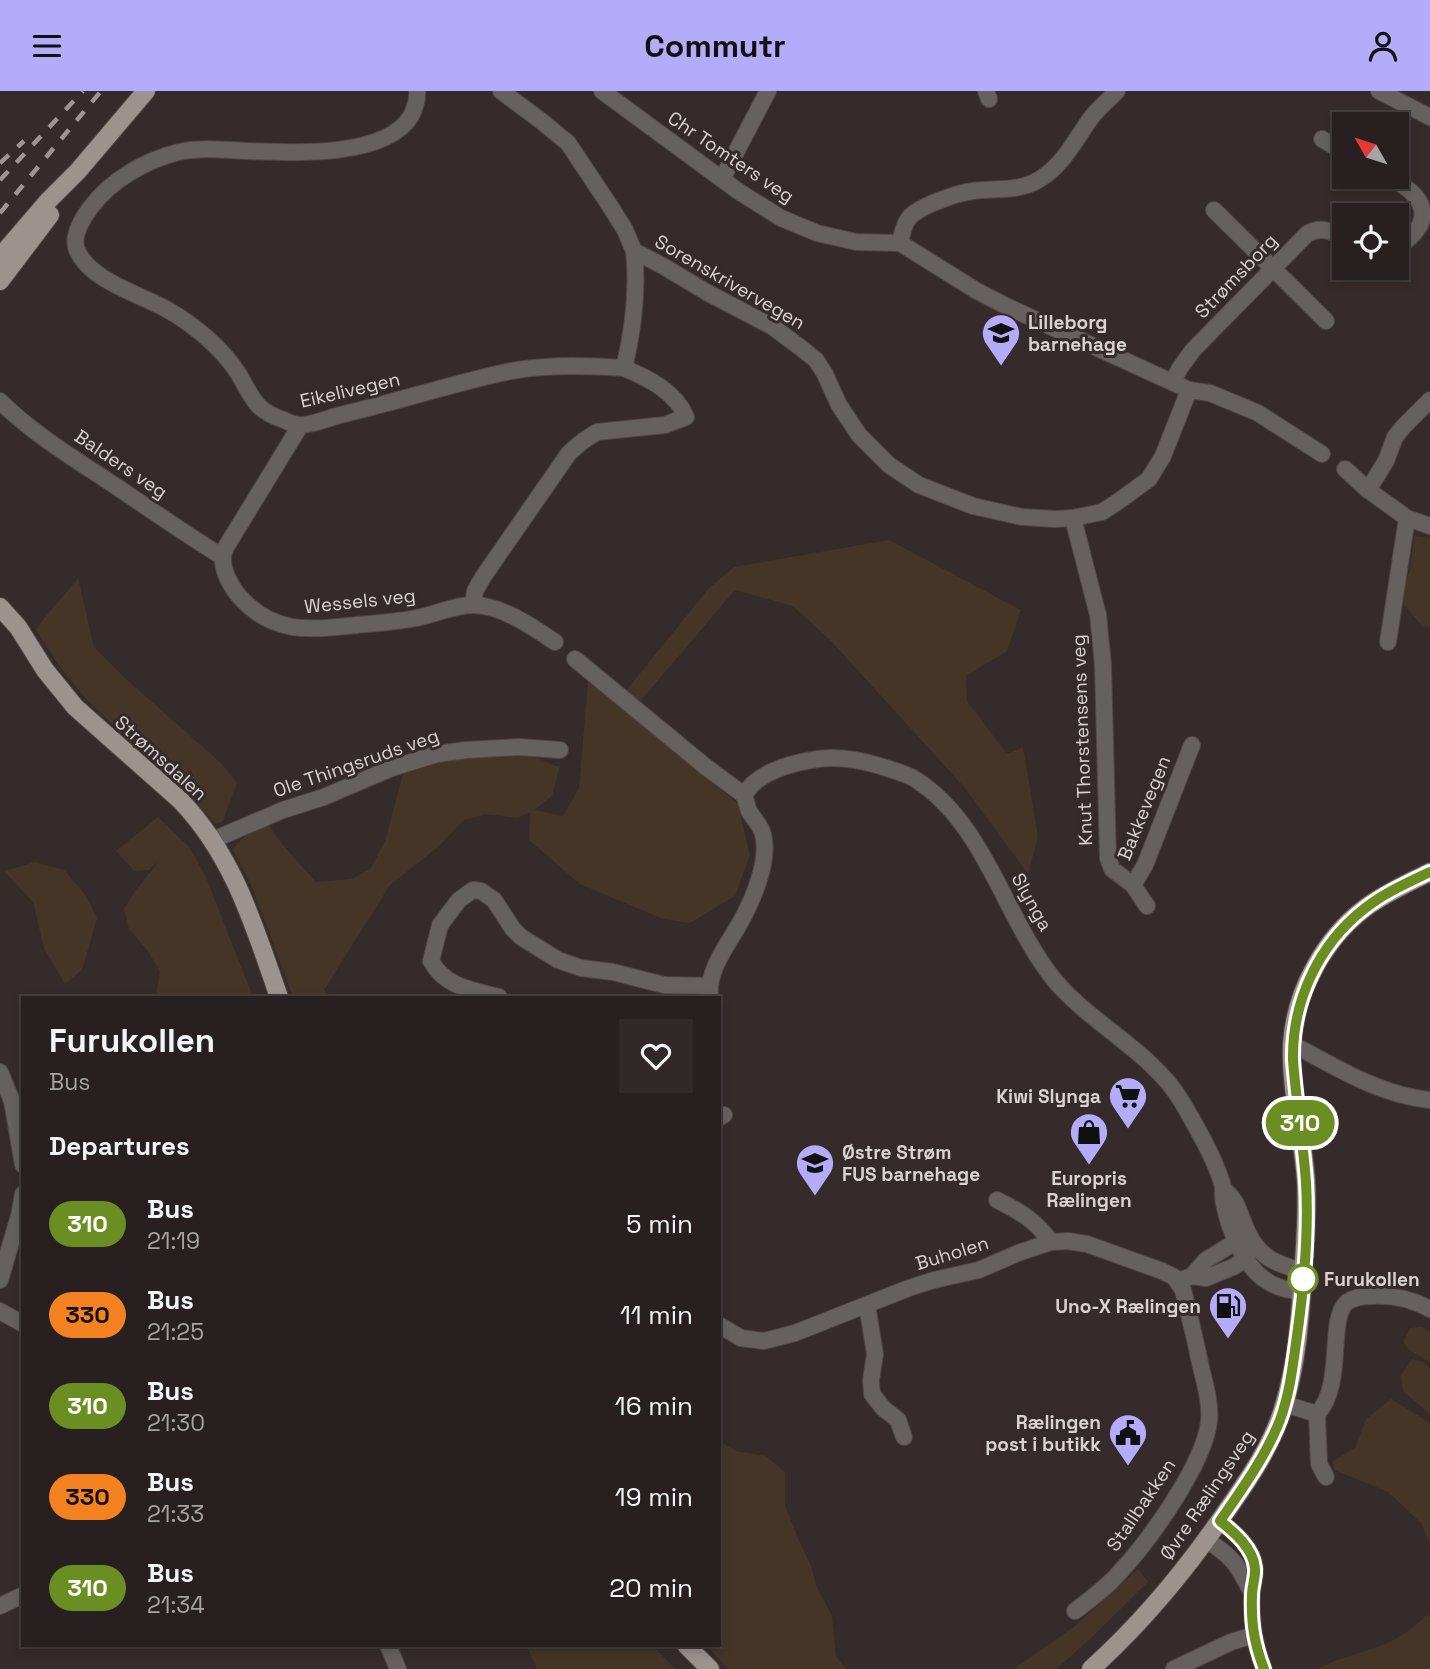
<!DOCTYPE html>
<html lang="en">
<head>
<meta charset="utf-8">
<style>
  :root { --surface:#282020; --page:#302829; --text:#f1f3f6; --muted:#a5a3a5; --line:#443e3e; --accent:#b4acf9 }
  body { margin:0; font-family:"Space Grotesk",sans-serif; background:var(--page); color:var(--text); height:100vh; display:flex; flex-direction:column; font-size:26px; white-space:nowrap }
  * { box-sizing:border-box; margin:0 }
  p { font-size:23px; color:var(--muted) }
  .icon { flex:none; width:38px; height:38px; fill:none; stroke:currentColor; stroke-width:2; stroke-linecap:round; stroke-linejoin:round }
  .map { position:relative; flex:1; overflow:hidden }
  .side { position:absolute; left:21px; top:905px; width:700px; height:651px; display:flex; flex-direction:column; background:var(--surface); border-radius:0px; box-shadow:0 4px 10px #0003,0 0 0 2px var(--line) }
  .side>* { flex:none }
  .badge { padding:0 14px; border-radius:23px; font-size:24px; line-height:46px }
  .needle { width:46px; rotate:309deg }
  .buttons { position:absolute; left:1332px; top:21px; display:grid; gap:14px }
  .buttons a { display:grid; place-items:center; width:77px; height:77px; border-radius:0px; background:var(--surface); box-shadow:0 4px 10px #0003,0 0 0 2px var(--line); font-size:35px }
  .map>.badge { position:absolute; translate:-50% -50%; box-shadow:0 0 0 4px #fff }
  h2 { padding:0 28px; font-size:26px; line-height:63px }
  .round { display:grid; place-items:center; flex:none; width:74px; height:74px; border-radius:0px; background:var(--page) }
  .head { display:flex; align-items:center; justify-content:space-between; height:119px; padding:0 28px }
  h1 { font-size:33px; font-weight:800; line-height:52px }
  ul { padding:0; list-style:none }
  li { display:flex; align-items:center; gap:21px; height:91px; padding:0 28px }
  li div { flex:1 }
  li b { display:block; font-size:26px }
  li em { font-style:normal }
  li .badge { min-width:77px; font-weight:700; text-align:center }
  header { display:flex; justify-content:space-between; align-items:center; height:91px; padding:0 28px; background:var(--accent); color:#111; font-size:32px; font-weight:800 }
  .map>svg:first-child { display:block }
  .green { fill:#443527 }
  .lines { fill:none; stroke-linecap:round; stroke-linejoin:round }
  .minor-casing { stroke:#4f4645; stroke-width:18 }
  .major-casing { stroke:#4f4645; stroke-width:20 }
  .minor { stroke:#66615f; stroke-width:16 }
  .major { stroke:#9c928e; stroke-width:18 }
  .rail { stroke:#9d9595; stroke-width:4.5; stroke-dasharray:12 12; stroke-linecap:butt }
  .line-casing { stroke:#fff; stroke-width:16 }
  .line { stroke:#6b8e23; stroke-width:10 }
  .stop-dot { fill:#fff; stroke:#6b8e23; stroke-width:3.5 }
  .labels { text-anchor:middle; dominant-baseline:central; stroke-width:6; stroke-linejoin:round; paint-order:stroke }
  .street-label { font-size:19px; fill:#d9d2d2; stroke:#352b2a }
  .poi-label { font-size:19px; font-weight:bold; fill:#d9d2d2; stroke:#352b2a; text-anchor:end }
  .stop-label { font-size:19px; font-weight:bold; fill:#d9d2d2; stroke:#352b2a; text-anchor:start }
</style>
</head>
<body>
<header><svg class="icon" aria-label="menu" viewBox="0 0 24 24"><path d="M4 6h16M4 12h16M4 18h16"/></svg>Commutr<svg class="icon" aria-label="person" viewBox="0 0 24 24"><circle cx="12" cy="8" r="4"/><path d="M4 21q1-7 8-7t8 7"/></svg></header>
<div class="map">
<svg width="1430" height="1578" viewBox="0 0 1430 1578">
  <rect width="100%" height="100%" fill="#352b2a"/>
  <!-- green -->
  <g class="green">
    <path d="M1414 445 1430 447V536H1423L1399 508 1410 479Z"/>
    <path d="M889 449 1021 519 1007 560 966 585 967 610 1007 663 1023 656 1038 746 1028 783 964 696 831 550 793 515 735 499 632 620 738 713 750 764 735 805 690 832 663 828 580 793 529 749 530 721 518 727 485 723 464 729 438 756 390 794 324 899 333 906H293L251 793 233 759C241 746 253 739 267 732L282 753 316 791 352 788 371 777 385 750 403 683 430 666 523 661 556 675H560L552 705 534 719 563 725 579 697 588 590 616 612 709 497 734 476Z"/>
    <path d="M78 487 94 556 125 587 222 673 237 692 223 730 216 733 167 681 130 650 87 609 60 576 36 539C48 520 65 505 78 487Z"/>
    <path d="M158 726 189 756 205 784 253 906H156L160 880 147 859 129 838 124 818 135 800 157 773 158 771 149 779 134 780 116 760Z"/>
    <path d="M35 771 64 779 85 803 97 827 82 879 65 893 44 857 33 811 4 780Z"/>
    <path d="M1422 1236 1430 1241V1271L1409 1259 1403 1251 1410 1237Z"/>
    <path d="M1412 1268 1423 1271 1430 1277V1323L1403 1300 1401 1284Z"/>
    <path d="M1391 1308 1430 1332V1453L1421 1432 1388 1401 1334 1379 1333 1370 1355 1357 1366 1328Z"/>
    <path d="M719 1350 736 1360 766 1365 785 1381V1415L800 1452 811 1475 816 1494 832 1525 836 1565 846 1578H729L705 1554H719Z"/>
    <path d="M1138 1478 1148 1491 1089 1549 1056 1578H1014L1075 1535Z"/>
    <path d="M1430 1522V1578H1317C1343 1564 1374 1561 1399 1546 1410 1539 1420 1530 1430 1522Z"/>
    <path d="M526 1554H652L675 1578H537Z"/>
  </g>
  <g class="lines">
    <!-- minor casing -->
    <g class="minor-casing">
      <g id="minor">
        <path d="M417 0C418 9 415 17 411 25 386 67 291 62 247 60 225 59 200 56 179 61 146 69 111 89 91 116 83 126 71 146 77 159 90 190 140 203 168 219 194 234 222 257 238 282 253 307 254 319 284 329 288 331 294 334 299 334 309 335 329 327 340 324 391 312 442 296 493 284 536 273 580 274 624 277 633 240 638 198 634 160"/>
        <path d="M501 0 540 29 568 52 612 118 625 139 634 160 663 175 708 202 773 236 801 257 816 269 825 283 839 314 859 344 889 374 919 394 973 415 1022 426 1055 428 1073 427 1102 421 1116 412 1149 388 1163 365 1189 299 1210 302 1258 322 1322 363"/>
        <path d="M602 0 738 100 781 127 817 142 856 151 900 152 977 200 1008 216 1189 299"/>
        <path d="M986 0 989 8"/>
        <path d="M1379 0 1430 26"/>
        <path d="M1322 48 1344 61"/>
        <path d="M1389 86C1407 96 1430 110 1420 134 1414 144 1406 151 1396 157"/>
        <path d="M722 88 768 0"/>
        <path d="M1214 119 1326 230"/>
        <path d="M900 152C902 144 903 134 909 127 919 115 957 102 973 100 996 97 1020 101 1040 88 1064 73 1075 49 1091 27 1098 17 1109 9 1117 0"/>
        <path d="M1173 290 1180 277 1193 259 1307 143C1320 135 1331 140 1344 146"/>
        <path d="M0 310C33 343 75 368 114 394 150 418 185 443 223 466"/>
        <path d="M300 335 226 456C225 459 223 463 223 466 222 479 231 496 239 505 273 544 310 539 357 534 377 532 397 531 416 527 435 524 453 514 473 514 501 514 533 536 555 551"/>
        <path d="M1345 378 1368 399 1407 427 1430 435"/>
        <path d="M1368 399 1386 370 1395 346 1404 335 1430 309"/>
        <path d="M1073 427 1098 524 1103 574 1108 767 1112 778 1133 794 1147 815"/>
        <path d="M473 514 475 500 483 486 569 362 583 350 597 341 665 334 686 326C676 301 648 287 624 277"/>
        <path d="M1388 551 1407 427"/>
        <path d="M575 568 706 676 744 704"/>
        <path d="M213 749 283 719 324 706 392 677 437 663 466 659 519 656 560 659"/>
        <path d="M1133 794 1145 774 1192 654"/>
        <path d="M499 906C473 899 446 897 431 870L440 834 459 809 473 799 481 800 494 809 513 838 521 846 558 869 581 877 613 881 664 894 709 895"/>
        <path d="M710 906C707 879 727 855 740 832 753 809 770 769 763 743 761 735 753 727 749 720 747 715 746 709 744 704 747 700 750 695 754 692 771 677 797 671 818 668 839 665 860 669 880 675 892 679 905 682 915 688 987 734 1004 828 1056 891 1093 934 1153 962 1182 1011 1197 1037 1213 1064 1222 1092 1224 1099 1222 1106 1224 1113 1229 1138 1244 1176 1267 1190 1277 1197 1290 1199 1302 1201"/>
        <path d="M1292 953C1336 976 1379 1004 1430 1009"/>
        <path d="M0 981 12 1010 23 1074"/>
        <path d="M719 1027 724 1024"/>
        <path d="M1223 1098C1236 1108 1237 1115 1243 1130 1255 1163 1270 1172 1303 1180"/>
        <path d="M997 1109C1021 1121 1036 1130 1051 1151"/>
        <path d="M0 1189 19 1125 23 1103"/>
        <path d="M1178 1190 1192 1185 1206 1169 1237 1150 1253 1153 1246 1168 1233 1176 1206 1187 1192 1185"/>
        <path d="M867 1214 875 1263 871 1289 872 1303 883 1317 898 1329 904 1346"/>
        <path d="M0 1220 23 1233"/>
        <path d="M719 1234 741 1247 764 1250 795 1242 909 1197 934 1189 979 1179 1018 1162 1051 1151 1067 1150 1087 1153 1162 1180 1174 1186 1183 1199C1189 1223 1195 1247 1200 1272 1204 1290 1211 1311 1209 1330 1205 1372 1149 1450 1120 1481 1107 1496 1091 1508 1075 1520"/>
        <path d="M1285 1313 1317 1323C1345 1294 1327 1228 1347 1211 1354 1206 1365 1205 1373 1205 1392 1204 1413 1209 1430 1218"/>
        <path d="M1317 1323 1319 1373 1326 1386"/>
        <path d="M1220 1430C1234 1441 1254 1457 1255 1477 1256 1485 1252 1495 1252 1504 1251 1531 1254 1552 1264 1578"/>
        <path d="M1206 1449C1233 1465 1238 1475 1252 1502"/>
        <path d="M0 1515 23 1504"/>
        <path d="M388 1554 398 1578"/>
        <path d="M1174 1578 1231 1551 1254 1544"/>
      </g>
    </g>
    <!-- major casing -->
    <g class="major-casing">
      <g id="major">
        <path d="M0 166 48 110 78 80 146 0"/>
        <path d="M0 190 50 124"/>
        <path d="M0 516 18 536 45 579 75 616 180 709C234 765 254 835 279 906"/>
        <path d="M686 1554 710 1578"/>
        <path d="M1091 1578C1142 1532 1186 1479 1225 1422 1249 1388 1274 1352 1285 1311 1297 1270 1300 1227 1303 1185 1305 1153 1308 1122 1306 1090 1303 1046 1290 996 1292 953 1295 901 1324 848 1365 817 1385 802 1408 792 1430 781"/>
      </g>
    </g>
    <!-- minor -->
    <use href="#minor" class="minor"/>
    <!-- major -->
    <use href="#major" class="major"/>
    <!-- rail -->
    <g class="rail">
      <path d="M0 72 24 50"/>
      <path d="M0 89 83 0"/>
      <path d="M0 122 101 0"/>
    </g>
  </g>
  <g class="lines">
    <!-- line casing -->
    <g class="line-casing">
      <path id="line" d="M1264 1578C1254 1552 1251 1532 1252 1504 1252 1495 1256 1485 1255 1477 1253 1457 1234 1441 1220 1430 1242 1398 1266 1365 1280 1329 1290 1302 1293 1273 1297 1245 1304 1195 1309 1142 1306 1091 1303 1050 1296 1010 1293 969 1292 911 1318 854 1364 818 1384 802 1407 792 1430 781"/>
    </g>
    <!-- line -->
    <use href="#line" class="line"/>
  </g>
  <!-- icons -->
  <defs>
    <g id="school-pin" transform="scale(2.0125)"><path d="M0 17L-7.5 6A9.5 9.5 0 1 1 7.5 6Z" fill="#b4acf9" stroke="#352b2a"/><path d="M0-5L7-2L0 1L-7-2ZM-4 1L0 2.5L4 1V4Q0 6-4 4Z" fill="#111"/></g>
    <g id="supermarket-pin" transform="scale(2.0125)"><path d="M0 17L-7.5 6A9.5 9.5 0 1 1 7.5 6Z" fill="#b4acf9" stroke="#352b2a"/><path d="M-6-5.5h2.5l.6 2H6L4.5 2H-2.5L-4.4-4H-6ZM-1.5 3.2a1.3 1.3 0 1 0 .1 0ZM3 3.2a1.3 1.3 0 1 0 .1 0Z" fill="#111"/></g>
    <g id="shop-pin" transform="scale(2.0125)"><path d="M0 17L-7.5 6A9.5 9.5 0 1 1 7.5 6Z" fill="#b4acf9" stroke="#352b2a"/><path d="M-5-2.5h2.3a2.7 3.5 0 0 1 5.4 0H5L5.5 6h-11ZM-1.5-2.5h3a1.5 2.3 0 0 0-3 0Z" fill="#111"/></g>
    <g id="fuel-pin" transform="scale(2.0125)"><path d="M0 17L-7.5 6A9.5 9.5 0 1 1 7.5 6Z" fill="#b4acf9" stroke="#352b2a"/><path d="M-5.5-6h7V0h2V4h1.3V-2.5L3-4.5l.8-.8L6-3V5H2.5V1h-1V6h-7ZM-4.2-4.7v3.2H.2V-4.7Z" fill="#111"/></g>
    <g id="civic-pin" transform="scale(2.0125)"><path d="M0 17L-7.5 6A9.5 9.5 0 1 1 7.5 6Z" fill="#b4acf9" stroke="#352b2a"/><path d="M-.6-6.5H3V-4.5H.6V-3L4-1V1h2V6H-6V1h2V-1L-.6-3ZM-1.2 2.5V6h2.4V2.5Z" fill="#111"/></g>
  </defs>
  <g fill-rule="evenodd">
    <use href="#school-pin" x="1001" y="242"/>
    <use href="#supermarket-pin" x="1128" y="1005"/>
    <use href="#shop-pin" x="1089" y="1041"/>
    <use href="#school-pin" x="815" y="1072"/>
    <use href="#fuel-pin" x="1228" y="1215"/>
    <use href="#civic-pin" x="1128" y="1342"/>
  </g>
  <!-- markers -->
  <circle class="stop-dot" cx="1303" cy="1188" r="14"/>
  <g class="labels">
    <!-- street labels -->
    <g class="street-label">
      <text transform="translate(731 66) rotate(34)">Chr Tomters veg</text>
      <text transform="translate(1236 185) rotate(-46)">Strømsborg</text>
      <text transform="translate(730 191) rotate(30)">Sorenskrivervegen</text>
      <text transform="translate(350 299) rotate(-13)">Eikelivegen</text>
      <text transform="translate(121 373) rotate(34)">Balders veg</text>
      <text transform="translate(360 510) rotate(-6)">Wessels veg</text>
      <text transform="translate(1082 649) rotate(-92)">Knut Thorstensens veg</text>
      <text transform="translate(161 667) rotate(42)">Strømsdalen</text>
      <text transform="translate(356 672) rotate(-19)">Ole Thingsruds veg</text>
      <text transform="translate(1144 717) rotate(-68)">Bakkevegen</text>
      <text transform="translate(1032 811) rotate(61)">Slynga</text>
      <text transform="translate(952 1162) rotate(-17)">Buholen</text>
      <text transform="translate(1207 1404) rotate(-56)">Øvre Rælingsveg</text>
      <text transform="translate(1141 1414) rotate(-56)">Stallbakken</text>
    </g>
    <!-- poi labels -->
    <g class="poi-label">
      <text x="1028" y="231" text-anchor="start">Lilleborg<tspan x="1028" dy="22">barnehage</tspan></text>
      <text x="1101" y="1005">Kiwi Slynga</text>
      <text x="842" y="1061" text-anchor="start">Østre Strøm<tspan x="842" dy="22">FUS barnehage</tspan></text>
      <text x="1089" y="1087" text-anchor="middle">Europris<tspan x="1089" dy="22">Rælingen</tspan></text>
      <text x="1201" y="1215">Uno-X Rælingen</text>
      <text x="1101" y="1331">Rælingen<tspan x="1101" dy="22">post i butikk</tspan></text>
    </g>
    <!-- stop labels -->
    <g class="stop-label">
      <text x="1324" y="1188">Furukollen</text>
    </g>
  </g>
</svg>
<div class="buttons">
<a><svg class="needle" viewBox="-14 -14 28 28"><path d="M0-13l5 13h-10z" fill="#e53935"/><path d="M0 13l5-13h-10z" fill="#a5a3a5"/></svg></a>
<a><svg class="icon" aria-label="locate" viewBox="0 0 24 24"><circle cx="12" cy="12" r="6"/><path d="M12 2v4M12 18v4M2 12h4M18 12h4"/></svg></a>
</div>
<b class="badge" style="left:1300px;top:1032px;background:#6b8e23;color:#fff">310</b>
<section class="side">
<div class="head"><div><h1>Furukollen</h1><p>Bus</p></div><a class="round"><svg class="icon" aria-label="heart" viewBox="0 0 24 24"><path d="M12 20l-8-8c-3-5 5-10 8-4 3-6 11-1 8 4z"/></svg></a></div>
<h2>Departures</h2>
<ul>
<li><span class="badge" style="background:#6b8e23;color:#fff">310</span><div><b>Bus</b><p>21:19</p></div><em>5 min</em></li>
<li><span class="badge" style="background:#f58220;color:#111">330</span><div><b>Bus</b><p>21:25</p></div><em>11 min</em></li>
<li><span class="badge" style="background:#6b8e23;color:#fff">310</span><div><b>Bus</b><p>21:30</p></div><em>16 min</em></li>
<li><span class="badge" style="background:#f58220;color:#111">330</span><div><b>Bus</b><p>21:33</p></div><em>19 min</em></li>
<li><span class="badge" style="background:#6b8e23;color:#fff">310</span><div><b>Bus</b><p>21:34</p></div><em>20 min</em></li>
</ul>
</section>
</div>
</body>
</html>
